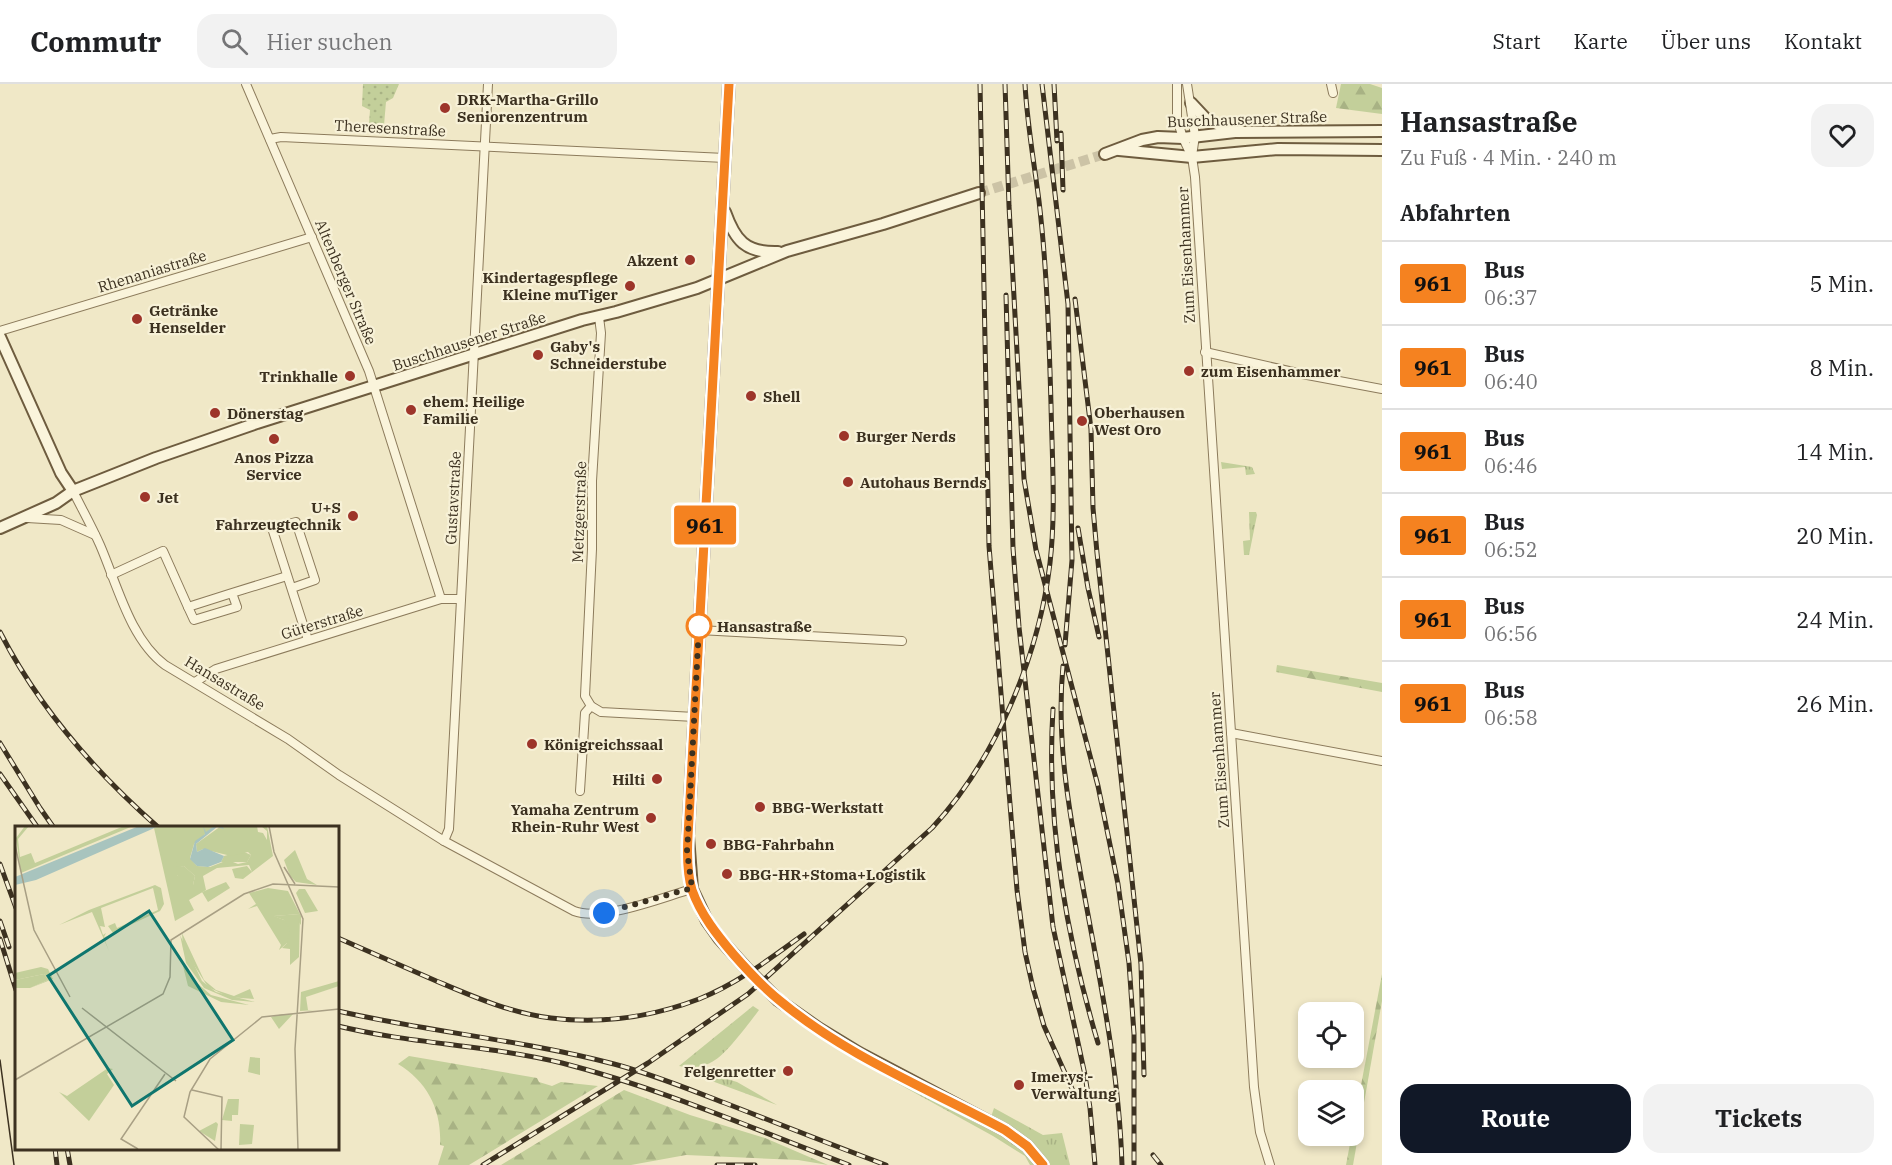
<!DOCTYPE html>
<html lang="de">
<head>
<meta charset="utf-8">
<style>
  :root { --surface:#fff; --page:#f2f2f2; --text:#202124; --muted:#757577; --line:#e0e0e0; --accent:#111827 }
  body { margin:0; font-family:"IBM Plex Serif",serif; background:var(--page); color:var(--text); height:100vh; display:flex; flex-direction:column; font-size:22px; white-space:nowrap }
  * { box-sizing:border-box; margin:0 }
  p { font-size:20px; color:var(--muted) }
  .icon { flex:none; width:33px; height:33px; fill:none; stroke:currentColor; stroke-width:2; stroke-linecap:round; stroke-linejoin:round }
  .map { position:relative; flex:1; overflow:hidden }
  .side { display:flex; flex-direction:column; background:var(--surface); width:510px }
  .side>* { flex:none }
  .badge { padding:0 12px; border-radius:4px; font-size:21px; line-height:39px }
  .buttons { position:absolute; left:1298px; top:918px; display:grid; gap:12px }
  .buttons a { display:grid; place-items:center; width:66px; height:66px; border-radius:12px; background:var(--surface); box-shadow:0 3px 9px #0003; font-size:30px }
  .you { position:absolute; width:30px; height:30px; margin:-15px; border:4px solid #fff; border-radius:50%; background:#1a73e8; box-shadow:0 0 0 9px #1a73e833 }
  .map>.badge { position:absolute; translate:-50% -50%; box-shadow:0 0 0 3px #fff }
  h2 { padding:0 18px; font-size:22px; line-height:54px }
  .round { display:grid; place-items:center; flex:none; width:63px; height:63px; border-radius:18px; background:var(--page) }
  .headline { display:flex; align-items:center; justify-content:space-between; height:102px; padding:0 18px }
  h1 { font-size:28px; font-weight:800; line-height:45px }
  .primary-button { display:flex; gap:12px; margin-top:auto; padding:12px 18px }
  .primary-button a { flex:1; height:69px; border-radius:18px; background:var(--accent); color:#fff; font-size:24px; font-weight:800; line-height:69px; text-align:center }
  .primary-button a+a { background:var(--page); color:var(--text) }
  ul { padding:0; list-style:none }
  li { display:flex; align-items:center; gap:18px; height:84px; padding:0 18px; border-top:2px solid var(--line) }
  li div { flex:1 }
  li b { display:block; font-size:22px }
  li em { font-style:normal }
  li .badge { min-width:66px; font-weight:700; text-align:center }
  header { display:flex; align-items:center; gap:36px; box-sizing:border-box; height:84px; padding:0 30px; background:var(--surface); border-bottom:2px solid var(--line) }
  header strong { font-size:28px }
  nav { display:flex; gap:33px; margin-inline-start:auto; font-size:21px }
  .search { width:420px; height:54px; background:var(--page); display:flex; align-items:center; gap:15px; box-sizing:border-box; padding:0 21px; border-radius:18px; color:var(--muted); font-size:22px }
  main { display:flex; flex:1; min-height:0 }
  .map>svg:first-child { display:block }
  .grass { fill:url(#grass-tufts) }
  .forest { fill:url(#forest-firs) }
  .park { fill:url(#park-dots) }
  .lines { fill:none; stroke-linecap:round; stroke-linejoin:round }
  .secondary-tunnel { stroke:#ccc3a6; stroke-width:10; stroke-dasharray:10 5; stroke-linecap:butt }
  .minor-casing { stroke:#8c7b5c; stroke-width:10 }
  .secondary-casing { stroke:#6e5c3f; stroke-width:14 }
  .minor { stroke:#faf4db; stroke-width:8 }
  .secondary { stroke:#faf4db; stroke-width:10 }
  .tram { stroke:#3c3120; stroke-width:1.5 }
  .rail-casing { stroke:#3c3120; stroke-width:5 }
  .rail { stroke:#f7f1d7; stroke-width:3; stroke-dasharray:9; stroke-linecap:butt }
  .line-casing { stroke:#fff; stroke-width:14 }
  .line { stroke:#f58220; stroke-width:9 }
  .walk { stroke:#3c3120; stroke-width:6; stroke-dasharray:0 10.8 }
  .poi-dot { fill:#9d352a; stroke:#f7f1d7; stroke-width:2 }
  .stop-dot { fill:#fff; stroke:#f58220; stroke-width:3 }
  .labels { text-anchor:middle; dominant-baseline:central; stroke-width:4.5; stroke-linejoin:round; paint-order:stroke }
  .poi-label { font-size:15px; font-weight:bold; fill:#3c3120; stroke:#f7f1d7; text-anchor:start }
  .street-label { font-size:15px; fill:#3c3120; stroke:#f7f1d7 }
  .stop-label { font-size:15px; font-weight:bold; fill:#3c3120; stroke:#f7f1d7; text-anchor:start }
  .inset-road { fill:none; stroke:#a89f84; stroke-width:1.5 }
  .view { fill:#0f766e; fill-opacity:0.15; stroke:#0f766e; stroke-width:3 }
  .inset-edge { fill:none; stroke:#3c3120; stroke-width:3 }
</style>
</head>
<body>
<header>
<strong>Commutr</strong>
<div class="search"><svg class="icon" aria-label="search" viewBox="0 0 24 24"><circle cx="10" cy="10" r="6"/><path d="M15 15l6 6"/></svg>Hier suchen</div>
<nav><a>Start</a><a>Karte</a><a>Über uns</a><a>Kontakt</a></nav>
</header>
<main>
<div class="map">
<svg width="1382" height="1081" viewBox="0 0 1382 1081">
  <defs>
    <pattern id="grass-tufts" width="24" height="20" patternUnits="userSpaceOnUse" patternTransform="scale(1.5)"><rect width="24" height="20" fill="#c3cf9a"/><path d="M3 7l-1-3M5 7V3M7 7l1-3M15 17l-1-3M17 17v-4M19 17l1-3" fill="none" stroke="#a8b284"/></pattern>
    <pattern id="forest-firs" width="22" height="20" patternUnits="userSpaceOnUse" patternTransform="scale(1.5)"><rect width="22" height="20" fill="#c3cf9a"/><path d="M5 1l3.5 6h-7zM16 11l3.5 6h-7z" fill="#a8b284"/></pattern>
    <pattern id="park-dots" width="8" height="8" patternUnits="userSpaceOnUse" patternTransform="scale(1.5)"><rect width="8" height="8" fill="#c3cf9a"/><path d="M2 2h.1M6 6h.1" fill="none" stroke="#a8b284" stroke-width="1.8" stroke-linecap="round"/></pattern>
  </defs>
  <rect width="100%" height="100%" fill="#f0e8c7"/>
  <!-- grass -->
  <g class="grass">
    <path d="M1221 378 1252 383 1255 390 1246 391 1245 383 1222 385Z"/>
    <path d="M1249 428H1256L1257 431 1249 471H1244L1243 457 1250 456Z"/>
    <path d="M753 922 759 926C750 938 727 969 715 976 705 983 691 985 679 982Z"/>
    <path d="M793 929 990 1036 994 1024 1043 1051 1062 1049 1070 1081H1030L1025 1072 993 1052 886 993 790 934Z"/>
    <path d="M714 991 737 998 777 1021 701 993Z"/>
  </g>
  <!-- forest -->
  <g class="forest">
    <path d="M1341 0H1370L1382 4V30L1336 24Z"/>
    <path d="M1277 581 1382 599V608L1276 588Z"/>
    <path d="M1382 890V917L1353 1081H1346Z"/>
    <path d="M409 972 537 994 539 998 552 1002 561 998 598 1002 469 1081H438L444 1062 440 1061C442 1027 428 998 398 980Z"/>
    <path d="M624 1006 690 1031 765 1054 828 1081 798 1076 686 1071 631 1081H501Z"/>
  </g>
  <!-- park -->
  <path class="park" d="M363 0H399L393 14 386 18 384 41 369 40 370 26 362 22Z"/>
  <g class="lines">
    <!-- secondary-tunnel -->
    <path class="secondary-tunnel" d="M979 109 1105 70"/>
    <!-- minor casing -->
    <g class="minor-casing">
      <g id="minor">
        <path d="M246 0 369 287 441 515"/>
        <path d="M1177 0V35L1183 54 1192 73 1195 93 1254 1003 1260 1048 1270 1081"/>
        <path d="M1187 0 1195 52 1192 72"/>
        <path d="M1331 0 1333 9"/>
        <path d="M270 55 281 53 725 74"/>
        <path d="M599 233 601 249 592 397V465L585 612 591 622 601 628 695 633"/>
        <path d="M0 247 312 153"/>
        <path d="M1205 268 1302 290 1382 305"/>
        <path d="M73 407C82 425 92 443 100 461 117 500 130 555 165 581L288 655 339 691 444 757 574 827C602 838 663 813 692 805"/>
        <path d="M27 434 61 436 95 451"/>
        <path d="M111 491 163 467 188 523"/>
        <path d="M292 504 315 496 296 438 272 444 308 556"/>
        <path d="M232 509 188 523 194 536 237 523 232 509 287 492"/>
        <path d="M699 546 902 557"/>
        <path d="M195 598 216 585 441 515H461"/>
        <path d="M1231 649 1382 677"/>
        <path d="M580 707 585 629 591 622"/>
        <path d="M444 757 449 745 488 0"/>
      </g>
    </g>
    <!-- secondary casing -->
    <g class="secondary-casing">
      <g id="secondary">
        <path d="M729 0 688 752 692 805 707 837 719 854 746 884 778 916 818 944 859 969 1005 1046 1027 1062 1043 1081"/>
        <path d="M1191 19 1206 35 1234 48"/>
        <path d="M1119 66 1192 73 1278 65 1382 66"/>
        <path d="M1105 70 1142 56 1158 53 1183 54 1235 48 1382 47"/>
        <path d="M725 128C735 156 745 169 778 168"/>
        <path d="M0 253 61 389 73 407"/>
        <path d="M0 444 56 419 73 407 156 374 257 339 582 236 616 228 697 204 787 167 883 140 979 109"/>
      </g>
    </g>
    <!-- minor -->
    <use href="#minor" class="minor"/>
    <!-- secondary -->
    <use href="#secondary" class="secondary"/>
    <!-- tram -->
    <path class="tram" d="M0 976 14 1081"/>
    <!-- rail casing -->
    <g class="rail-casing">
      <g id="rail">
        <path d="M980 0 989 462 1017 806 1025 868 1033 904 1044 942 1073 1007"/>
        <path d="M1005 0 1009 122 1024 395 1036 466 1098 702 1118 800 1129 879 1134 950V1081"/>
        <path d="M1042 0 1068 220 1072 476 1065 561"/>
        <path d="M1054 0 1057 57"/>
        <path d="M1061 49 1063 106"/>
        <path d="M1006 211 1013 464 1019 543 1053 843 1085 991 1090 1024 1095 1081"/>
        <path d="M1075 215 1091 345 1093 424 1097 469 1141 880 1144 991"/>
        <path d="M1078 444 1088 504 1099 553"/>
        <path d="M0 548C39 624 95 688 159 744"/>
        <path d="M1063 582C1056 655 1069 726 1082 798 1099 892 1119 985 1122 1081"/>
        <path d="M1053 625C1046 737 1066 852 1098 959"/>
        <path d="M0 659 40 724 54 744"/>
        <path d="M0 690 38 744"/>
        <path d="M0 780 16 824"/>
        <path d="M0 837 9 863"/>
        <path d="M338 854C370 868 402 882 434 896 472 912 510 929 551 934 601 940 652 933 699 915 737 900 771 874 804 850"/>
        <path d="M0 855 16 906"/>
        <path d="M338 927C429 948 523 956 614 980 652 990 688 1005 725 1019 779 1040 832 1061 886 1081"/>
        <path d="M338 942C411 960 488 961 562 979 660 1004 754 1045 849 1081"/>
        <path d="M55 1064 57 1081"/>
        <path d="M67 1064 70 1081"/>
        <path d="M1153 1071 1161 1081"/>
        <path d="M483 1081 648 979 748 910 932 744C996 675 1039 572 1050 479 1056 427 1052 373 1051 320 1049 252 1047 185 1039 117 1034 78 1027 39 1025 0"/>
        <path d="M717 1081H755"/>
      </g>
    </g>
    <!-- rail -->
    <use href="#rail" class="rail"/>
  </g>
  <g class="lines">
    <!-- line casing -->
    <g class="line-casing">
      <path id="line" d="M729 0 688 752C687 769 687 789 692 806 701 831 717 851 734 871 748 887 763 903 779 916 846 972 929 1005 1005 1046L1027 1062 1043 1081"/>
    </g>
    <!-- line -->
    <use href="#line" class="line"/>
    <!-- walk -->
    <path class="walk" d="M604 829 692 804 687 767 688 752 699 542"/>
  </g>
  <!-- markers -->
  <g class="poi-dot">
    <circle cx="445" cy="24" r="6"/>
    <circle cx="690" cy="176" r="6"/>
    <circle cx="630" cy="202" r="6"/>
    <circle cx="137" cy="235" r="6"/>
    <circle cx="538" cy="271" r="6"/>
    <circle cx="1189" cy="287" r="6"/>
    <circle cx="350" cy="292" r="6"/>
    <circle cx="751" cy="312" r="6"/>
    <circle cx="411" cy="326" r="6"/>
    <circle cx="215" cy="329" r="6"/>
    <circle cx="1082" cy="337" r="6"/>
    <circle cx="844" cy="352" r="6"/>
    <circle cx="274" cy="355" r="6"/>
    <circle cx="848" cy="398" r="6"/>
    <circle cx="145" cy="413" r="6"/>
    <circle cx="353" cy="432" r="6"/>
    <circle cx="532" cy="660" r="6"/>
    <circle cx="657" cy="695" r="6"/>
    <circle cx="760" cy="723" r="6"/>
    <circle cx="651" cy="734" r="6"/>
    <circle cx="711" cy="760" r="6"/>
    <circle cx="727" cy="790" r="6"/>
    <circle cx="788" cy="987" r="6"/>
    <circle cx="1019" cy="1001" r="6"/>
  </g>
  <circle class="stop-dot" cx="699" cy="542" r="12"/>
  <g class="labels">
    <!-- poi labels -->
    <g class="poi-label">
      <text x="457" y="15">DRK-Martha-Grillo<tspan x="457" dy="17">Seniorenzentrum</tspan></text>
      <text x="678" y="176" text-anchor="end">Akzent</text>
      <text x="618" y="193" text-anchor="end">Kindertagespflege<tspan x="618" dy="17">Kleine muTiger</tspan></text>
      <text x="149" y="226">Getränke<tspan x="149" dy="17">Henselder</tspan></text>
      <text x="550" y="262">Gaby's<tspan x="550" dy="17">Schneiderstube</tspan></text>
      <text x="1201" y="287">zum Eisenhammer</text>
      <text x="338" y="292" text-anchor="end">Trinkhalle</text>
      <text x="763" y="312">Shell</text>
      <text x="423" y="317">ehem. Heilige<tspan x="423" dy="17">Familie</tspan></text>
      <text x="1094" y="328">Oberhausen<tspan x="1094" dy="17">West Oro</tspan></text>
      <text x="227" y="329">Dönerstag</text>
      <text x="856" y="352">Burger Nerds</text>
      <text x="274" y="373" text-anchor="middle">Anos Pizza<tspan x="274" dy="17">Service</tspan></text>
      <text x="860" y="398">Autohaus Bernds</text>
      <text x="157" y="413">Jet</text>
      <text x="341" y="423" text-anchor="end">U+S<tspan x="341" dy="17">Fahrzeugtechnik</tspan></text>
      <text x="544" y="660">Königreichssaal</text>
      <text x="645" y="695" text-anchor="end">Hilti</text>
      <text x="772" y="723">BBG-Werkstatt</text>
      <text x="639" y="725" text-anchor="end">Yamaha Zentrum<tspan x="639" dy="17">Rhein-Ruhr West</tspan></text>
      <text x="723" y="760">BBG-Fahrbahn</text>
      <text x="739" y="790">BBG-HR+Stoma+Logistik</text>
      <text x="776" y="987" text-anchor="end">Felgenretter</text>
      <text x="1031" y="992">Imerys -<tspan x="1031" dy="17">Verwaltung</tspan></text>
    </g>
    <!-- street labels -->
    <g class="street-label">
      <text transform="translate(1247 35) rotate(-2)">Buschhausener Straße</text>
      <text transform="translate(390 44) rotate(3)">Theresenstraße</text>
      <text transform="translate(1186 171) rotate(-93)">Zum Eisenhammer</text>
      <text transform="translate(152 187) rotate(-17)">Rhenaniastraße</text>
      <text transform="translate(346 198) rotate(67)">Altenberger Straße</text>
      <text transform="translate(469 257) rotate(-18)">Buschhausener Straße</text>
      <text transform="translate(453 414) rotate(-87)">Gustavstraße</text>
      <text transform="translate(579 428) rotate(-88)">Metzgerstraße</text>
      <text transform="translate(322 538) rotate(-17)">Güterstraße</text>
      <text transform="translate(225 599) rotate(31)">Hansastraße</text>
      <text transform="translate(1219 676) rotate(-94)">Zum Eisenhammer</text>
    </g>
    <!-- stop labels -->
    <g class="stop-label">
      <text x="717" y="542">Hansastraße</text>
    </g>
  </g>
  <!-- overview -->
  <g transform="translate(15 742)">
    <rect width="324" height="324" fill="#f0e8c7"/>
    <path d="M227 25 236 29 232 36H206L209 30ZM165 109 187 155 201 166 240 176 217 174 189 162 171 137ZM267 188H278L264 203 256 191Z" fill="#c3cf9a"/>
    <path d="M10 0H14L3 13 5 31 16 27 20 37 109 0H118L6 47 1 12ZM280 24 292 53 302 59 281 56 275 50 269 34ZM140 59 146 62 149 78 145 85 98 107 93 100 100 97 102 102 143 84 138 62 86 82 90 101 85 100 88 109 91 107 89 111 95 110 89 112 94 125 77 86 44 99 74 84ZM285 88 284 131 275 139V123L267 122 272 117 269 94 258 90ZM167 136 175 151 196 169 234 179 206 176 173 160ZM26 141 33 143 38 153 15 162 33 154 29 148 0 154V147Z" fill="#c3cf9a"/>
    <path d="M144 0H199L179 18 175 32 182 40 195 41 213 34 223 38 232 36 236 29 233 26 216 30 188 23 182 26 181 18 206 0H242L243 6 248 7 252 14V5L246 0H252L258 30 228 53 220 52 217 43 232 40 237 46 234 39 202 42 188 50 191 64 174 74 179 84 160 95 139 2ZM169 40 180 50 178 59 162 49V42ZM253 62 273 65 286 90V99L283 95 285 88 259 90 269 94 275 104 272 117 264 124 266 119 242 80 233 83 241 78 234 67ZM284 63H290L303 85 290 87 281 67ZM167 107 189 154 201 164 219 170 235 163 239 173 214 171 193 161 168 122ZM29 148 33 154 15 162H0V154ZM324 155V160L291 171 293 184H301L285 185 286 166ZM235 231 245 232V249L233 246ZM93 242 98 243 92 248 99 259 74 295 44 266 52 270ZM213 273H224L223 289H217V295L207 294ZM201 296 203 298 200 315 184 305ZM225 298 239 299 237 318 224 319Z" fill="#c3cf9a" fill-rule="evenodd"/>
    <path d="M161 36 162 41 169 40 180 50 178 59H173L162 49 158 41ZM211 56 215 62 193 76 187 66ZM65 269 80 284 72 291 57 277Z" fill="#c3cf9a"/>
    <path d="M124 0H144L21 54 0 59V51ZM188 0 191 6 199 0H207L209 3 202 1 181 18 182 26 190 22 209 30 206 36 193 41 182 40 175 33 180 15 190 8Z" fill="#a8c4be"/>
    <path class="inset-road" d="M254 0 259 26 288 93 280 223 283 324M0 19 19 104 55 171M269 41 280 58M67 182 161 255M0 254 148 168 155 151 156 114 229 68 258 58 324 61M177 264 207 271 206 324M123 323 106 313 150 248M204 324 169 291 175 266 195 233 247 191 324 183"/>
    <path class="view" d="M134 85 218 214 117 280 33 150Z"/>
    <rect width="324" height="324" class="inset-edge"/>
  </g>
</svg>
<div class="buttons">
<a><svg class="icon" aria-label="locate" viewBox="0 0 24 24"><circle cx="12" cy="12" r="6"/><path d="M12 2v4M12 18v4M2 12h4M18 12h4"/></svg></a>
<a><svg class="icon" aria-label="layers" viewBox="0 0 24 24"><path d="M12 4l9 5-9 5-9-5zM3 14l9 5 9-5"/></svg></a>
</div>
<div class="you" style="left:604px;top:829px"></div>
<b class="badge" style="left:705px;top:441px;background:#f58220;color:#111">961</b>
</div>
<section class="side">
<div class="headline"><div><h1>Hansastraße</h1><p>Zu Fuß · 4 Min. · 240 m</p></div><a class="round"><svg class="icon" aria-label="heart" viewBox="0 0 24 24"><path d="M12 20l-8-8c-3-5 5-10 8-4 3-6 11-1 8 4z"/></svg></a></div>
<h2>Abfahrten</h2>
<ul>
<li><span class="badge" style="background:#f58220;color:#111">961</span><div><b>Bus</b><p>06:37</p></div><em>5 Min.</em></li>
<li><span class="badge" style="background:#f58220;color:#111">961</span><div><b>Bus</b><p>06:40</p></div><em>8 Min.</em></li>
<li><span class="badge" style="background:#f58220;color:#111">961</span><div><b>Bus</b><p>06:46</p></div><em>14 Min.</em></li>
<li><span class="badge" style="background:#f58220;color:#111">961</span><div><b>Bus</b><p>06:52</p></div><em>20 Min.</em></li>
<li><span class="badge" style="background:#f58220;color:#111">961</span><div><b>Bus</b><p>06:56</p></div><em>24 Min.</em></li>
<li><span class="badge" style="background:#f58220;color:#111">961</span><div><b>Bus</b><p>06:58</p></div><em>26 Min.</em></li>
</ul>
<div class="primary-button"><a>Route</a><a>Tickets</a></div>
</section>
</main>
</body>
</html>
